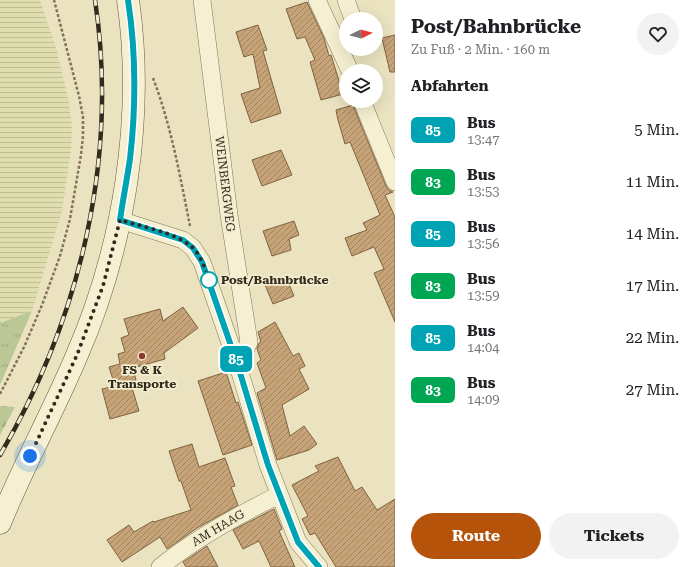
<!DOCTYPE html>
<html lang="de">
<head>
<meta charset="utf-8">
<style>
  :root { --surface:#fff; --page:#f2f2f2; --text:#202124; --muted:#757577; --accent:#b45309 }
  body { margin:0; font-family:"Roboto Serif",serif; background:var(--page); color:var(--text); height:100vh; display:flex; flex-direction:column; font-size:15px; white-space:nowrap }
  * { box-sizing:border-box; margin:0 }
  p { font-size:13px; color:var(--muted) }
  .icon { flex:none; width:22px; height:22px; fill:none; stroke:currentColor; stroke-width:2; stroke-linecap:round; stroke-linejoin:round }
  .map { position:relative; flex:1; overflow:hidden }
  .panel { display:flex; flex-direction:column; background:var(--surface); width:300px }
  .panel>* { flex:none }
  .badge { padding:0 8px; border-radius:6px; font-size:14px; line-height:26px }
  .needle { width:26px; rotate:84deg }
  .tools { position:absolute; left:339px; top:12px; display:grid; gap:8px }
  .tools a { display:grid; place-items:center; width:44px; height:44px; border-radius:50%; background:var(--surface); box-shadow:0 4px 16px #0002; font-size:20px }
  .you { position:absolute; width:20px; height:20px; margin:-10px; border:3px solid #fff; border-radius:50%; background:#1a73e8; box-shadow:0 0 0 6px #1a73e833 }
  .map>.badge { position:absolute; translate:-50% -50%; box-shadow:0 0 0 2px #fff }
  h2 { padding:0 16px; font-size:15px; line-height:36px }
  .round { display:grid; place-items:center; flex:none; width:42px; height:42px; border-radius:21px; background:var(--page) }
  .headline { display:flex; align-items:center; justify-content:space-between; height:68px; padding:0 16px }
  h1 { font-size:19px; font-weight:700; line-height:30px }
  .primary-button { display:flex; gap:8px; margin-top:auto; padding:8px 16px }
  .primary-button a { flex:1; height:46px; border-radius:24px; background:var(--accent); color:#fff; font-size:16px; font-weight:700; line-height:46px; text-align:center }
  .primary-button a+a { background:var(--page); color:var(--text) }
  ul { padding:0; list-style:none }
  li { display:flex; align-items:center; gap:12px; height:52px; padding:0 16px }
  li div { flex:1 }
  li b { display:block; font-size:15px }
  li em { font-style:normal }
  li .badge { min-width:44px; font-weight:700; text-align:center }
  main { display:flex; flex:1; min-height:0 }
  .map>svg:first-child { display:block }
  .farmland { fill:url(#farmland-rules) }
  .grass { fill:url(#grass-tufts) }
  .forest { fill:url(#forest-firs) }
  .building { fill:url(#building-hatch); stroke:#806240 }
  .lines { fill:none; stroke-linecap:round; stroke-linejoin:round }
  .minor-casing { stroke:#827459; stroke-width:18 }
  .secondary-casing { stroke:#64553c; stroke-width:23 }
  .path { stroke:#827459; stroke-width:2.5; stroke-dasharray:3 2; stroke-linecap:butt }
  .minor { stroke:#f6f0d2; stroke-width:17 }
  .secondary { stroke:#f6f0d2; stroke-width:22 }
  .rail-casing { stroke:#332a1d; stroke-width:4.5 }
  .rail { stroke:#f3edcf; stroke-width:3; stroke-dasharray:9; stroke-linecap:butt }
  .line-casing { stroke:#fff; stroke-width:9 }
  .line { stroke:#00a3b4; stroke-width:6 }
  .walk { stroke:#332a1d; stroke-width:4; stroke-dasharray:0 7.2 }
  .stop-dot { fill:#fff; stroke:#00a3b4; stroke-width:2 }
  .poi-dot { fill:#8e392d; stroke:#f3edcf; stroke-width:1.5 }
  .labels { text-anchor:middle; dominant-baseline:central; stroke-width:3.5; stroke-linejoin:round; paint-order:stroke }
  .street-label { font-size:12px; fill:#332a1d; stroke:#f3edcf }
  .stop-label { font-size:12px; font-weight:bold; fill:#332a1d; stroke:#f3edcf; text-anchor:start }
  .poi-label { font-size:12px; font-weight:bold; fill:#332a1d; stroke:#f3edcf }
</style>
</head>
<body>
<main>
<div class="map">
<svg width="395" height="567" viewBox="0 0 395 567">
  <defs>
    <pattern id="farmland-rules" width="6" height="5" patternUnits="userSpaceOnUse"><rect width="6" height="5" fill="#e0deae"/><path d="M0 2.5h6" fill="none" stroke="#c1bf95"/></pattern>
    <pattern id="grass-tufts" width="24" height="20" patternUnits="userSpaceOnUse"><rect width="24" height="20" fill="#bbc895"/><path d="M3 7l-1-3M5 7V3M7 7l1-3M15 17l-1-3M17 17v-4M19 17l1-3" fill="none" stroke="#a1ac80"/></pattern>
    <pattern id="forest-firs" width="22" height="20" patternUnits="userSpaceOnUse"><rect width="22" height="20" fill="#bbc895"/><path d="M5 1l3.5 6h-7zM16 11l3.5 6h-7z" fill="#a1ac80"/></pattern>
    <pattern id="building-hatch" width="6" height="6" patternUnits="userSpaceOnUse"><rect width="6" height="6" fill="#c7a378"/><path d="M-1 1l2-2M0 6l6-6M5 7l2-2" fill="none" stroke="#a28562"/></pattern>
  </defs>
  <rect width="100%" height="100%" fill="#ebe3c0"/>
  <!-- farmland -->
  <path class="farmland" d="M0 0H40L57 51 68 98 72 125 71 150 62 211 32 311 0 323Z"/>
  <!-- grass -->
  <path class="grass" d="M32 311 0 385V323Z"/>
  <!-- forest -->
  <path class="forest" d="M0 406 15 407 0 435Z"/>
  <!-- building -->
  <g class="building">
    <path d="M307 2 324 38 329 56 331 55 343 94 321 100 310 62 315 60 305 37 297 39 286 9Z"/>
    <path d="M258 25 267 50 263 51 281 113 251 123 241 94 260 88 253 54 244 57 236 32Z"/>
    <path d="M395 35V72H390L382 38Z"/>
    <path d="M353 105 386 186 389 190 393 192 385 195 395 217V322L374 273 384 269 374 247 352 256 345 238 367 230 363 223 380 215 350 142 345 144 338 120 336 110Z"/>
    <path d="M281 150 292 175 262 186 252 160Z"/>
    <path d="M294 221 299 235 289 239 291 250 272 256 263 231Z"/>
    <path d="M286 277 294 296 273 304 265 285Z"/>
    <path d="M183 307 198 328 164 353 165 359 133 368 136 380 130 381 139 411 110 419 102 389 115 386 109 367 120 364 118 354 125 352 121 338 129 335 124 319 160 309 163 321Z"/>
    <path d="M275 322 293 356 299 353 305 366 299 369 309 389 282 405 290 436 304 426 317 444 309 450 277 460 257 393 266 388 257 363 261 360 257 349 259 343 261 342 258 332Z"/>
    <path d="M226 372 236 403 238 402 252 445 223 455 198 381Z"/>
    <path d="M192 444 199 467 225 458 235 486 231 487 238 505 197 528 167 549 160 537 122 562 107 540 129 525 134 532 153 521 154 522 191 510 181 481H179L169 451Z"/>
    <path d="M338 457 355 491 362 487 377 510 395 499V567H336L315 533 310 535 302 519 308 516 292 485 319 471 315 466Z"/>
    <path d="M274 509 282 529 279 531 295 567H271L259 541 243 549 233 530Z"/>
    <path d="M207 546 218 567H186L183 562Z"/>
  </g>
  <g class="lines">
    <!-- minor casing -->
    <g class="minor-casing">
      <g id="minor">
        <path d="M202 0 229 215 249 342 238 366"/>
        <path d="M317 0 350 71"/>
        <path d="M346 0 353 19"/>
        <path d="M362 101 395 182"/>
        <path d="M120 220 183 240 193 248 202 262 238 366 268 465 298 542 319 567"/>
        <path d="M160 567C196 538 238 515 279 495"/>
      </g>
    </g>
    <!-- secondary casing -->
    <g class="secondary-casing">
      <path id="secondary" d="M0 523C23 466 53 412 77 355 124 247 145 117 128 0"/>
    </g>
    <!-- path -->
    <g class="path">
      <path d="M153 78C171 125 180 176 190 226"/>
      <path d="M0 394 24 347 42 305 60 256 70 219 81 155 83 136V117L79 96 54 0"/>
    </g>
    <!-- minor -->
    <use href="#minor" class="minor"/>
    <!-- secondary -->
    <use href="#secondary" class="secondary"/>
    <!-- rail casing -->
    <g class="rail-casing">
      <path id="rail" d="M0 455C80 319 119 158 95 0"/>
    </g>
    <!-- rail -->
    <use href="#rail" class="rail"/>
  </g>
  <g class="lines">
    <!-- line casing -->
    <g class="line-casing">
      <path id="line" d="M128 0C136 52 136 107 130 159 127 179 123 199 120 220L183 240 193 248 202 262 238 366 268 465 298 542 319 567"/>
    </g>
    <!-- line -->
    <use href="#line" class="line"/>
    <!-- walk -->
    <path class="walk" d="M30 456 77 355 103 286 120 220C140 226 177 233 192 247 201 255 205 269 209 280"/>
  </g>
  <!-- markers -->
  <circle class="stop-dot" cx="209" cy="280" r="8"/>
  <circle class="poi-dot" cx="142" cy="356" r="4"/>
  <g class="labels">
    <!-- street labels -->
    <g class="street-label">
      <text transform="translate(225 184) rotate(83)">WEINBERGWEG</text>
      <text transform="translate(218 528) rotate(-31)">AM HAAG</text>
    </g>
    <!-- stop labels -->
    <g class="stop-label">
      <text x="221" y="280">Post/Bahnbrücke</text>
    </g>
    <!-- poi labels -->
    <g class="poi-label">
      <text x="142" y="370">FS &amp; K<tspan x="142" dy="14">Transporte</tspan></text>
    </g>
  </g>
</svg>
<div class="tools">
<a><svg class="needle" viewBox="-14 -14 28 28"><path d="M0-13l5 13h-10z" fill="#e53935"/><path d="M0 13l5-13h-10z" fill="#757577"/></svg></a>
<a><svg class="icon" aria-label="layers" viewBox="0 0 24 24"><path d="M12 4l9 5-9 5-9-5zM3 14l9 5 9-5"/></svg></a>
</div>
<div class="you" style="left:30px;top:456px"></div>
<b class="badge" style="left:236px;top:359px;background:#00a3b4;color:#fff">85</b>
</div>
<section class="panel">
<div class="headline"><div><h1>Post/Bahnbrücke</h1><p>Zu Fuß · 2 Min. · 160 m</p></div><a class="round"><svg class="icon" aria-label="heart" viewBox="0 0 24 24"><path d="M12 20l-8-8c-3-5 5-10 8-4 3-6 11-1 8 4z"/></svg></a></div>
<h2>Abfahrten</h2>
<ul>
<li><span class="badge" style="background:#00a3b4;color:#fff">85</span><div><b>Bus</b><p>13:47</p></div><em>5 Min.</em></li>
<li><span class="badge" style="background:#00a651;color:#fff">83</span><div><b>Bus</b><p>13:53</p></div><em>11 Min.</em></li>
<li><span class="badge" style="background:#00a3b4;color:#fff">85</span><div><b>Bus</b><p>13:56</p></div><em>14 Min.</em></li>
<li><span class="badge" style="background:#00a651;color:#fff">83</span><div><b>Bus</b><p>13:59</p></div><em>17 Min.</em></li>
<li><span class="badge" style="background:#00a3b4;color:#fff">85</span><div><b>Bus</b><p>14:04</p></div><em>22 Min.</em></li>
<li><span class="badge" style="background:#00a651;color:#fff">83</span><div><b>Bus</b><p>14:09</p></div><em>27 Min.</em></li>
</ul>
<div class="primary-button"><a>Route</a><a>Tickets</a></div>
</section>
</main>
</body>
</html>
